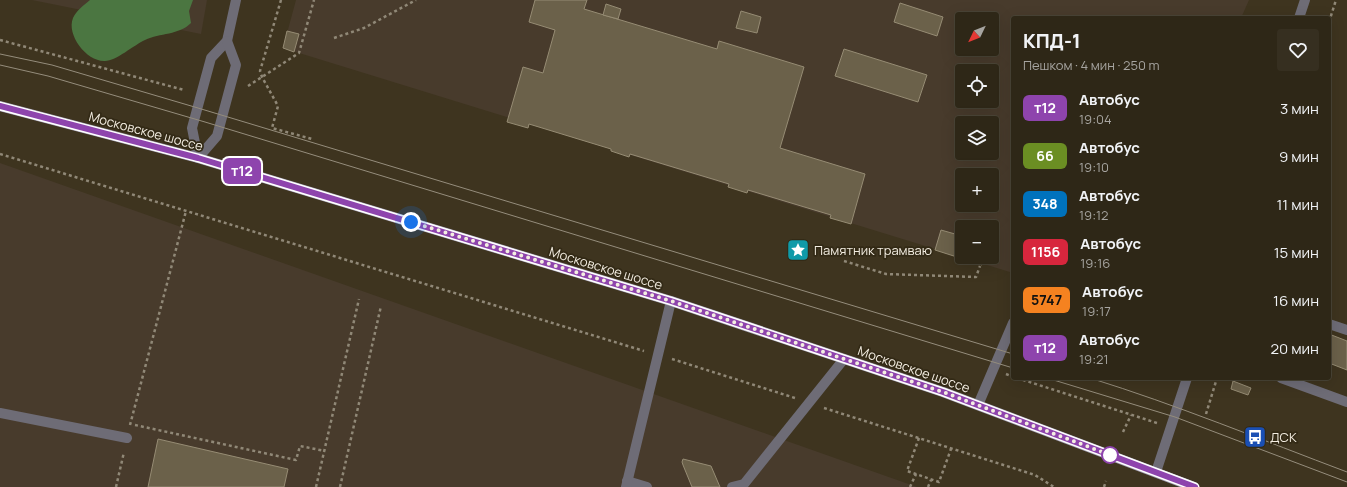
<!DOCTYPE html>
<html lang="ru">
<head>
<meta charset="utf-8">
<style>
  :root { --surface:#2e2717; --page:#362f20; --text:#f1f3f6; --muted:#a7a5a1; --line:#494436 }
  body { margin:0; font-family:Manrope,sans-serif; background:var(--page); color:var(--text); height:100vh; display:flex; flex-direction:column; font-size:15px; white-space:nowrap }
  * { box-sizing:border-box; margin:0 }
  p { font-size:13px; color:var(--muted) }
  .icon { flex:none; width:22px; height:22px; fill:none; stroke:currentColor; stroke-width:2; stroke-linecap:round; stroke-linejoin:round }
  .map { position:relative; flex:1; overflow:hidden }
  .sheet { position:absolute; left:1011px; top:16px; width:320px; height:364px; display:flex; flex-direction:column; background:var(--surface); border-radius:4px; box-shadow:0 4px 16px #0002,0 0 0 1px var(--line) }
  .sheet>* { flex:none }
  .badge { padding:0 8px; border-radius:6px; font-size:14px; line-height:26px }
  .needle { width:26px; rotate:227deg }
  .controls { position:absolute; left:955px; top:12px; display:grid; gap:8px }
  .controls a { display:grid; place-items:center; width:44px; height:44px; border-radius:4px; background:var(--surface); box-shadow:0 4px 16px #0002,0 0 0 1px var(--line); font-size:20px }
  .you { position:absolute; width:20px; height:20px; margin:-10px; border:3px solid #fff; border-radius:50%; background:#1a73e8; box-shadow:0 0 0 6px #1a73e833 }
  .map>.badge { position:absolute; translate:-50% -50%; box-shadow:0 0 0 2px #fff }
  .round { display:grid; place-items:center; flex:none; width:42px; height:42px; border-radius:4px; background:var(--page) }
  .headline { display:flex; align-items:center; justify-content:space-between; height:68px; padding:0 12px }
  h1 { font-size:19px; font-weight:800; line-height:30px }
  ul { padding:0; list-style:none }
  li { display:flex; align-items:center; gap:12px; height:48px; padding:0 12px }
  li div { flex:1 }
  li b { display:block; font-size:15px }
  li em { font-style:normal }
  li .badge { min-width:44px; font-weight:700; text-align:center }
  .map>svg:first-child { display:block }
  .industrial { fill:#483b2c; fill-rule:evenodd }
  .forest { fill:#4b7641 }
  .building { fill:#6b614a; stroke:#968c74 }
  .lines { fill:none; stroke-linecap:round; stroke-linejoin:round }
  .path { stroke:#908877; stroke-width:2.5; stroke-dasharray:3 3; stroke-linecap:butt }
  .service { stroke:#6e6c76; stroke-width:10 }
  .minor { stroke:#6e6c76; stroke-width:10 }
  .tertiary { stroke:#6e6c76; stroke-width:10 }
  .primary { stroke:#a5a0b5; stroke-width:10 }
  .tram { stroke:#958d7c; stroke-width:1 }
  .line-casing { stroke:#fff; stroke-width:9 }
  .line { stroke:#8e44ad; stroke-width:6 }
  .walk { stroke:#f3ede1; stroke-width:4; stroke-dasharray:0 7.2 }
  .stop-dot { fill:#fff; stroke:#8e44ad; stroke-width:2 }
  .labels { text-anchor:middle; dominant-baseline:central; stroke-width:3.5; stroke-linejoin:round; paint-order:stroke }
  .street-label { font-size:13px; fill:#f3ede1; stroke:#332a16 }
  .poi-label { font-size:13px; fill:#f3ede1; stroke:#332a16; text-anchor:start }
</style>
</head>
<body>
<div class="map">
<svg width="1347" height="487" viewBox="0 0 1347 487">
  <rect width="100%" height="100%" fill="#3e341f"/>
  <!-- industrial -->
  <g class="industrial">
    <path d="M32 0H207L201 34Z"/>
    <path d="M296 0H1249L1241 18H1013V273L283 48ZM962 19H992V49H962ZM962 71H992V101H962ZM962 123H992V153H962ZM962 175H992V205H962ZM962 227H992V257H962Z"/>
    <path d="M0 163 917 487H0Z"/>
  </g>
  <!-- forest -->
  <path class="forest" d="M90 0H193L189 11 191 23C179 35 160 33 145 40 134 45 116 61 105 61 87 62 66 35 73 18 76 11 84 5 90 0Z"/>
  <!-- building -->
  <g class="building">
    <path d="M535 0H587L584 9 717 49 719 41 804 67 780 148 865 174 851 224 830 218 831 215 748 190 747 193 728 187 729 184 630 154 629 157 611 151V149L529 124 528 128 507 122 523 67 543 73 555 30 529 22Z"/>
    <path d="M900 3 943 17 937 36 894 22Z"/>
    <path d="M606 4 621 9 618 19 603 15Z"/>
    <path d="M741 11 761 17 757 33 736 28Z"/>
    <path d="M287 31 299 34 294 52 283 48Z"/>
    <path d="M844 49 927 75 918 102 835 76Z"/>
    <path d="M941 230 962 236V257H984L982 265 935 250Z"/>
    <path d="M1329 334 1347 341V370L1329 363Z"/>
    <path d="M1233 381 1251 388 1248 395 1231 389Z"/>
    <path d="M158 439 288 469 284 487H148Z"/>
    <path d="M683 459 711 466 720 487H692L683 465 682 462Z"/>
  </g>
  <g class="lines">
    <!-- path -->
    <g class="path">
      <path d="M281 0 260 71 262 77 278 106 272 128 312 139"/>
      <path d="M1329 22 1336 0"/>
      <path d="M334 38 364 28 416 0"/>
      <path d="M0 40 184 90"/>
      <path d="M248 86 299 53 314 0"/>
      <path d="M0 154 644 351"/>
      <path d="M844 261 886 274 976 277 980 266"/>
      <path d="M672 359 795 398"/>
      <path d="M1006 374 1013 377"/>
      <path d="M1017 378 1157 423"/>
      <path d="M824 408 1035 475 1054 487"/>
      <path d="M1206 414 1217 378"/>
      <path d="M130 425 186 211"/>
      <path d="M135 425 296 460 300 446 325 451"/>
      <path d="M1123 432 1131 415"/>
      <path d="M919 438 907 471 939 482 951 449"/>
      <path d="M116 487 124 452"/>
      <path d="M316 487 359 299"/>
      <path d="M340 487 381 306"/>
      <path d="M910 487 916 474"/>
      <path d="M928 487 931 480"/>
      <path d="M1104 487 1106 481"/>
    </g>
    <!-- service -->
    <g class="service">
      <path d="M1329 324 1347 330"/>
      <path d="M1281 378 1347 402"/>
      <path d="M978 405 1013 323"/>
      <path d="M0 413 127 438"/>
      <path d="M627 481 647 487"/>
      <path d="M626 487 671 301"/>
      <path d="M732 487 744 484 844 359"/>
    </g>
    <!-- minor -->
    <g class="minor">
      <path d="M1299 18 1305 0"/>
      <path d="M1156 472 1187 378"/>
    </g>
    <!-- tertiary -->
    <g class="tertiary">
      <path d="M198 158 192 128 211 58 227 41 236 0"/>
      <path d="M198 158 217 136 236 65 227 41"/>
    </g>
    <!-- primary -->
    <path class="primary" d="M0 106 198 158 671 301 943 392 1194 487"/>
    <!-- tram -->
    <g class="tram">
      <path d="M0 54 52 65 198 108 1013 354"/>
      <path d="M0 65 48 76 205 122 1013 368"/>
      <path d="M1047 378 1175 417 1347 482"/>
      <path d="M1090 378C1177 405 1262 440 1347 472"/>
    </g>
  </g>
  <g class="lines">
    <!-- line casing -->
    <g class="line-casing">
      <path id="line" d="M0 106 198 158 671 301 943 392 1195 487"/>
    </g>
    <!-- line -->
    <use href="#line" class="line"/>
    <!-- walk -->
    <path class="walk" d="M411 222 671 301 943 392 1113 456 1110 455"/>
  </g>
  <!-- icons -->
  <defs>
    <g id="sight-square" transform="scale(1.15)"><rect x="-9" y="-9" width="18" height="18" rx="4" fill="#0f9aa8" stroke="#332a16"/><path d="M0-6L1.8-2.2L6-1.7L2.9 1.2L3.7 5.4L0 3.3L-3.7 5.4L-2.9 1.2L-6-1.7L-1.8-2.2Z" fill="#fff"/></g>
    <g id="bus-square" transform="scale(1.15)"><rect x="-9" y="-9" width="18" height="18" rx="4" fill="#1a4fb4" stroke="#332a16"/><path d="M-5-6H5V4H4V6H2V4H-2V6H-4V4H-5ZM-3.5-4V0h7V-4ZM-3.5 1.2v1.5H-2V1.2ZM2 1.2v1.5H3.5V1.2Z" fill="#fff"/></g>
  </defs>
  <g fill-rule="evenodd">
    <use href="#sight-square" x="798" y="250"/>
    <use href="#bus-square" x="1255" y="437"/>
  </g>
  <!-- markers -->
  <circle class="stop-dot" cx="1110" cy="455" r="8"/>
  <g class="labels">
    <!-- street labels -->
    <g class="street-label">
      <text transform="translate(146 131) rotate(15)">Московское шоссе</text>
      <text transform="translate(606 268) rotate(17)">Московское шоссе</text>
      <text transform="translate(914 369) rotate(19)">Московское шоссе</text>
    </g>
    <!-- poi labels -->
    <g class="poi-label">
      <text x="814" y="250">Памятник трамваю</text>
      <text x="1270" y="437">ДСК</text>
    </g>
  </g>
</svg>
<div class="controls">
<a><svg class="needle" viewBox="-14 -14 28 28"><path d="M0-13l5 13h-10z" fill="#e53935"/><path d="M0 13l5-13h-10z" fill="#a7a5a1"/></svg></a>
<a><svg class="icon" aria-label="locate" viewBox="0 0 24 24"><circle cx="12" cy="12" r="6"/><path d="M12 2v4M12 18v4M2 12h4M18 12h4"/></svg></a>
<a><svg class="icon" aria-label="layers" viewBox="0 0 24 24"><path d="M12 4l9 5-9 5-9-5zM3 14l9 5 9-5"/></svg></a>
<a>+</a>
<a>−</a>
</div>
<div class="you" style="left:411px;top:222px"></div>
<b class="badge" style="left:242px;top:171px;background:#8e44ad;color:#fff">т12</b>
<section class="sheet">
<div class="headline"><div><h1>КПД-1</h1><p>Пешком · 4 мин · 250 m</p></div><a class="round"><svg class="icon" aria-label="heart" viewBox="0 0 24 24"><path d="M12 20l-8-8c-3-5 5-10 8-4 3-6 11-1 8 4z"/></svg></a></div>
<ul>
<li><span class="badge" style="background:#8e44ad;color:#fff">т12</span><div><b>Автобус</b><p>19:04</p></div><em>3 мин</em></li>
<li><span class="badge" style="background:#6b8e23;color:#fff">66</span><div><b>Автобус</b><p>19:10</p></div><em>9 мин</em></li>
<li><span class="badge" style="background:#0072bc;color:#fff">348</span><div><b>Автобус</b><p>19:12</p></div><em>11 мин</em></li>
<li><span class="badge" style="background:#d7263d;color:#fff">1156</span><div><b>Автобус</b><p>19:16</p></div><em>15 мин</em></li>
<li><span class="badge" style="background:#f58220;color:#111">5747</span><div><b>Автобус</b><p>19:17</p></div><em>16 мин</em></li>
<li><span class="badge" style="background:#8e44ad;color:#fff">т12</span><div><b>Автобус</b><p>19:21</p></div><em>20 мин</em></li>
</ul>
</section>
</div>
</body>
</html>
